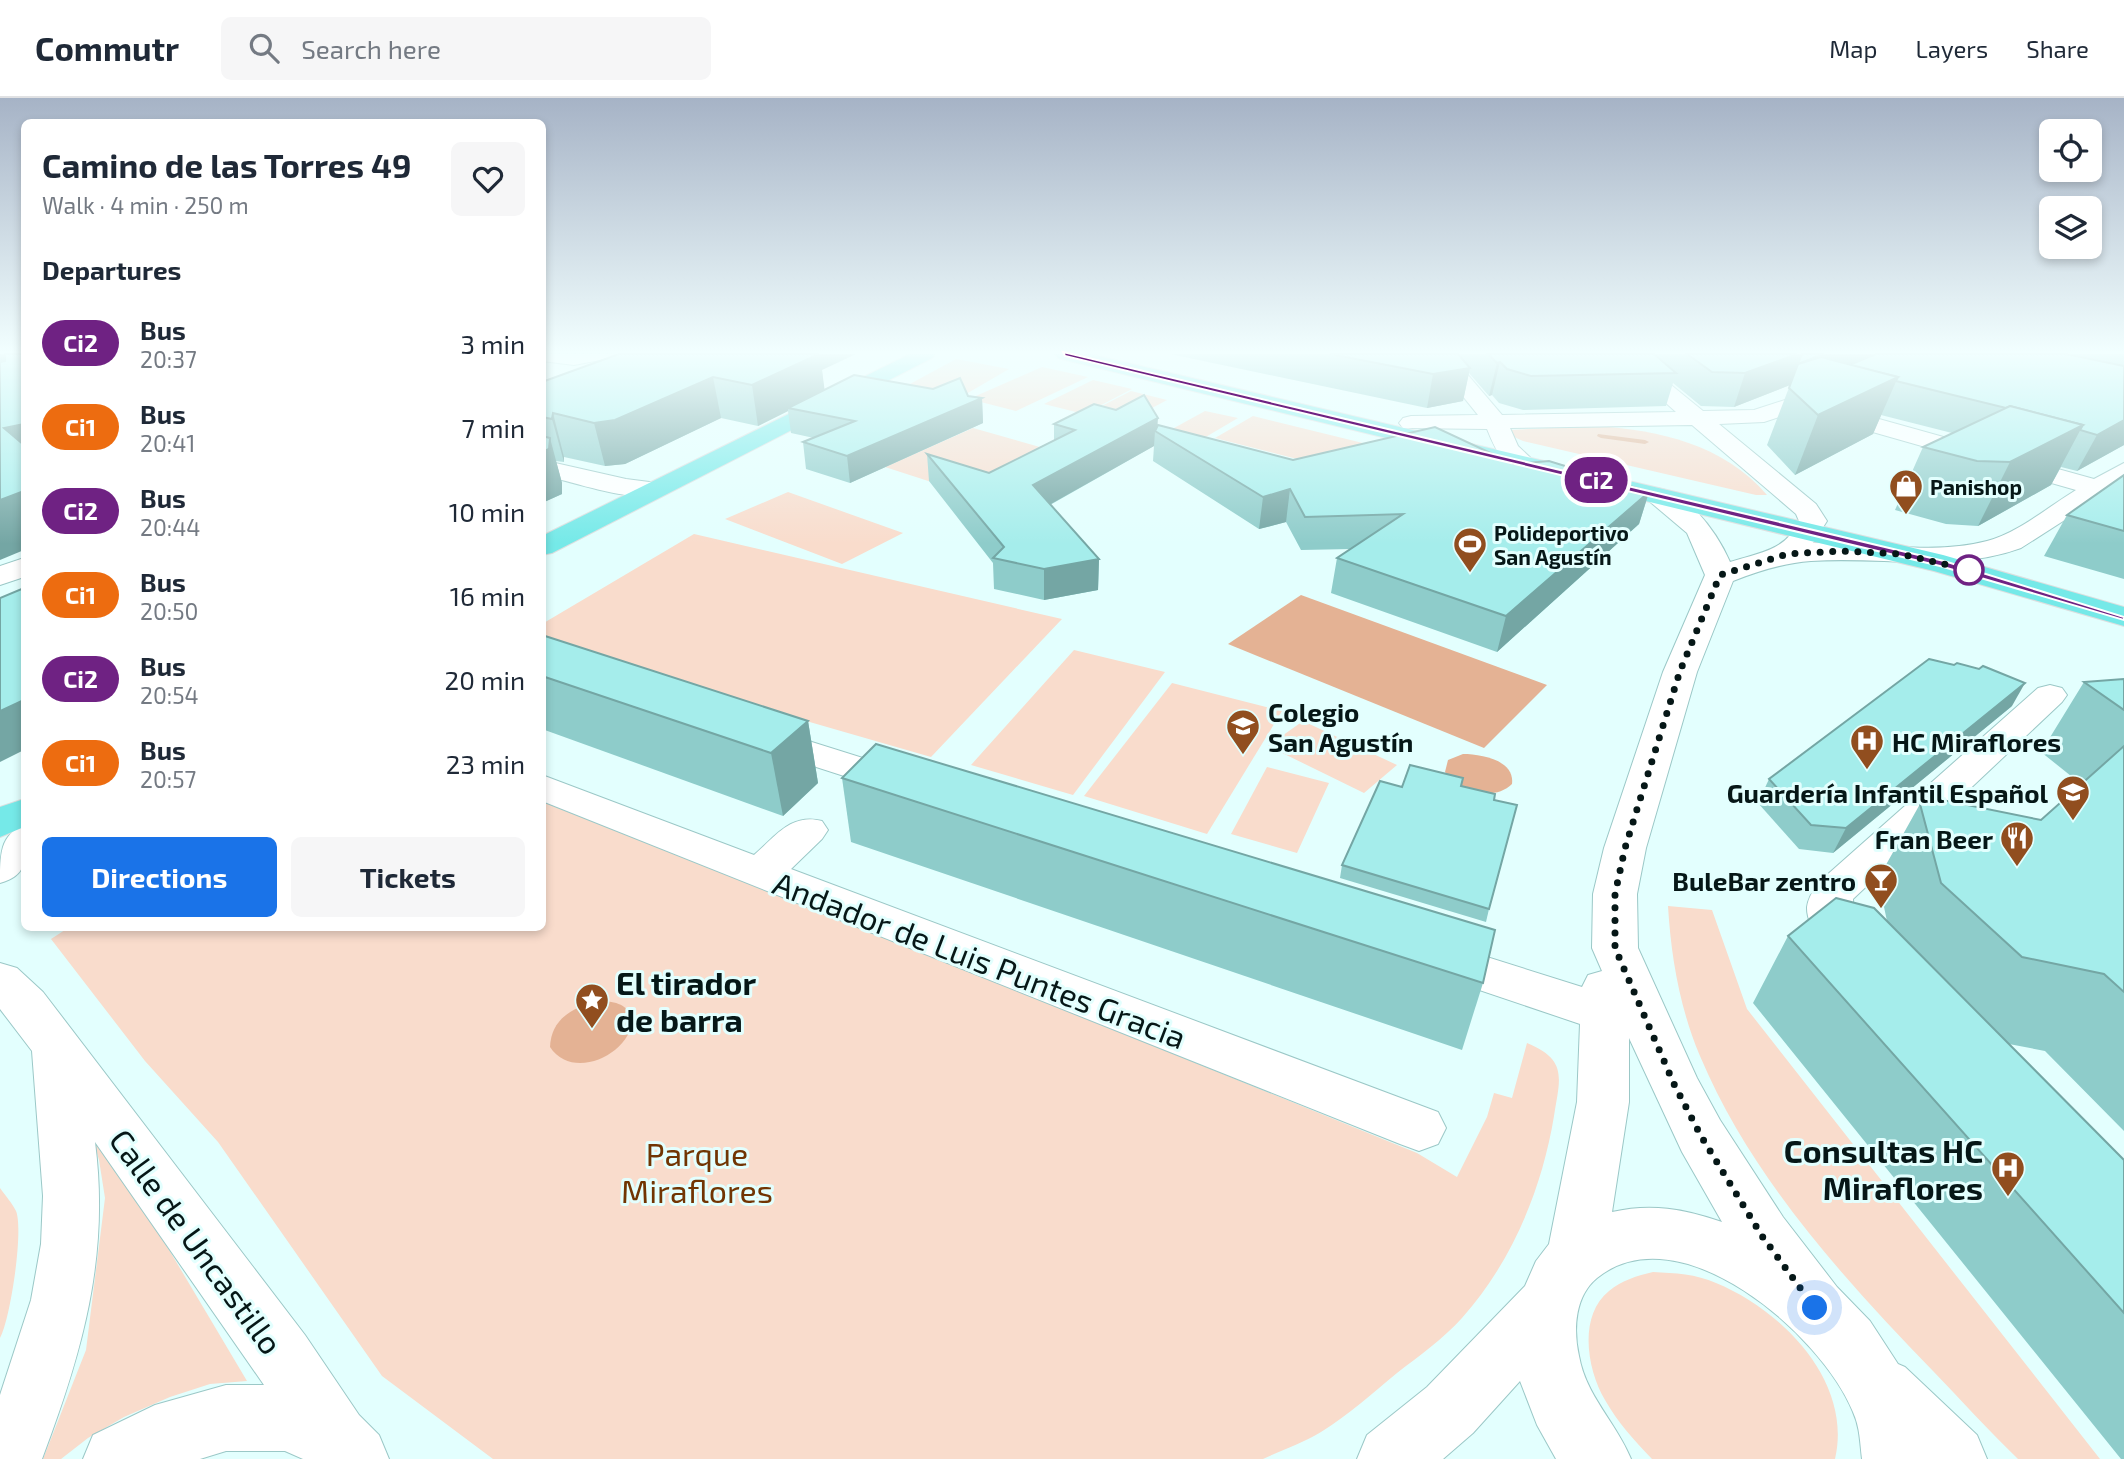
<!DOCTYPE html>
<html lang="en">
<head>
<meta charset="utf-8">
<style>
  :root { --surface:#fff; --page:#f6f6f7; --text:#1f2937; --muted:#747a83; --line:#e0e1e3; --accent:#1a73e8 }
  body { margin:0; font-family:"Exo 2",sans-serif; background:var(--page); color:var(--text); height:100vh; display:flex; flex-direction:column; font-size:26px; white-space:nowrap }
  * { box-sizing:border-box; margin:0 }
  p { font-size:23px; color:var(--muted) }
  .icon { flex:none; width:38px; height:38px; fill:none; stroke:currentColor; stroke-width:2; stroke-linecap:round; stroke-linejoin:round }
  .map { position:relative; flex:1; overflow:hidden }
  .sheet { position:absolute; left:21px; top:21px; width:525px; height:812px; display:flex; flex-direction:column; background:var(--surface); border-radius:10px; box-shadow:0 4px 10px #0003 }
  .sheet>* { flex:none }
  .badge { padding:0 14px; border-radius:23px; font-size:24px; line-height:46px }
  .controls { position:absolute; left:2039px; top:21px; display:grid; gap:14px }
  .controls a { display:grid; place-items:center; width:63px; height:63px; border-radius:10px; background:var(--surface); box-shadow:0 4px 10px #0003; font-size:35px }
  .you { position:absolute; width:35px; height:35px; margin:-18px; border:5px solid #fff; border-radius:50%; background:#1a73e8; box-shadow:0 0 0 10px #1a73e833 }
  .map>.badge { position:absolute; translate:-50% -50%; box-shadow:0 0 0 4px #fff }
  h2 { padding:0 21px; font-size:26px; line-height:63px }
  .round { display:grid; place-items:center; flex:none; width:74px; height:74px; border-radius:10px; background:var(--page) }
  .headline { display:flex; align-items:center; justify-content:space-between; height:119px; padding:0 21px }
  h1 { font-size:33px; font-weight:700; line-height:52px }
  .cta { display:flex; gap:14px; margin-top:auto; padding:14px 21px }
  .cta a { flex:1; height:80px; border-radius:10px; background:var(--accent); color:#fff; font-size:28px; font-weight:700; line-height:80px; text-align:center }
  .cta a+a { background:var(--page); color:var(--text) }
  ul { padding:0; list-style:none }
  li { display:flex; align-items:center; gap:21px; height:84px; padding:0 21px }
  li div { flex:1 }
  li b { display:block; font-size:26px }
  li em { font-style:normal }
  li .badge { min-width:77px; font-weight:700; text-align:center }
  header { display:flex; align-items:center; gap:42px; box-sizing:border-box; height:98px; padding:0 35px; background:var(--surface); border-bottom:2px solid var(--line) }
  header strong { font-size:33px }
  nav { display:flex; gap:38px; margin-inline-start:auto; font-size:24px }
  .search { width:490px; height:63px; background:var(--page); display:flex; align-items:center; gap:18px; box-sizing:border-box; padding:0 24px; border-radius:10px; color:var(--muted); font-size:26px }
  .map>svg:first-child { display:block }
  .green { fill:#f9dccc }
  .water { fill:#e4b294 }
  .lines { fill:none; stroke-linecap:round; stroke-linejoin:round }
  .stream { fill:#e4b294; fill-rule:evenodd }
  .minor-casing { stroke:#9bc8c7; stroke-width:2 }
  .major-casing { stroke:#dcdfdf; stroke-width:2 }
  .minor { fill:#fff; fill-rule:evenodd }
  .major { fill:#75e9e8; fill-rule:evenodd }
  .wall { fill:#8eccca }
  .shaded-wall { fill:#74a6a4 }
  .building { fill:#a5edeb; stroke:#74a6a4; stroke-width:2 }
  .line { fill:#6f2283; stroke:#fff; stroke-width:2 }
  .walk { stroke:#061717; stroke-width:7; stroke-dasharray:0 12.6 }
  .stop-dot { fill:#fff; stroke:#6f2283; stroke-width:3.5 }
  .labels { text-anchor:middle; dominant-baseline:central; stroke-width:6; stroke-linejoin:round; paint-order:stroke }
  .far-poi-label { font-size:21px; font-weight:bold; fill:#061717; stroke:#e3fffe; text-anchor:start }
  .poi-label { font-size:26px; font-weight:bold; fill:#061717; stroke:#e3fffe; text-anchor:end }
  .near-street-label { font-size:32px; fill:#061717; stroke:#e3fffe }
  .near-poi-label { font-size:32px; font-weight:bold; fill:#061717; stroke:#e3fffe; text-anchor:start }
  .near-park-label { font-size:32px; fill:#713503; stroke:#e3fffe }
</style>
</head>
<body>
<header>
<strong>Commutr</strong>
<div class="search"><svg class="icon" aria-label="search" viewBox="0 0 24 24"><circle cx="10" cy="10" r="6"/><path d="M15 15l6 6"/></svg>Search here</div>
<nav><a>Map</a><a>Layers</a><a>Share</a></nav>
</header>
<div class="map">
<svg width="2124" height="1361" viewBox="0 0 2124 1361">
  <rect width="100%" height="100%" fill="#e3fffe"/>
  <!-- green -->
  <g class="green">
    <path d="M956 261 1009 271 942 310 886 299Z"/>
    <path d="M1042 269 1088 279 1016 313 969 301Z"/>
    <path d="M1093 282 1132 291 1084 316 1044 306Z"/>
    <path d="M1131 293 1167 302 1126 324 1090 314Z"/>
    <path d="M1205 313 1238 320 1204 340 1165 335Z"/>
    <path d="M1253 318 1375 348 1340 372 1215 340Z"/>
    <path d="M1595 328C1659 332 1723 346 1767 397H1756L1523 343 1512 338 1510 332Z"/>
    <path d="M973 330 1075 359 990 403 885 369Z"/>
    <path d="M788 394 903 435 842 466 725 421Z"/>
    <path d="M694 436 1062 521 931 659 543 547 542 526Z"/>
    <path d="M1074 552 1165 574 1073 697 971 667Z"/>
    <path d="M1172 585 1282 613 1207 736 1084 698Z"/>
    <path d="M1303 623 1397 667 1364 695 1268 648Z"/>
    <path d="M1267 669 1329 685 1297 755 1231 736Z"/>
    <path d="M543 699 1417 1055 1457 1079 1487 1019 1494 995 1512 1000 1527 945C1568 962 1560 980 1554 1018 1542 1091 1512 1164 1462 1220 1443 1241 1419 1258 1397 1275 1373 1295 1348 1317 1321 1334 1303 1345 1282 1352 1263 1361H493L382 1278 218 1044 145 963 51 841 68 830H542Z"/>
    <path d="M1668 808 1712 812 1747 911 2100 1361H2018C1989 1333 1961 1302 1933 1273 1843 1180 1751 1079 1700 958 1680 911 1671 859 1668 808Z"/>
    <path d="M93 1041 146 1113 247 1283 210 1286 170 1299 124 1319 88 1340 61 1361H43L86 1252 105 1100 99 1062Z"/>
    <path d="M0 1090C5 1097 12 1105 16 1113 24 1132 10 1223 0 1240Z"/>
    <path d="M1653 1174C1675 1175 1696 1176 1716 1185 1782 1212 1853 1284 1835 1361H1652C1634 1342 1618 1325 1605 1302 1587 1272 1578 1218 1609 1193 1622 1182 1637 1178 1653 1174Z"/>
  </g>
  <!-- water -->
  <g class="water">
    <path d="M1301 497 1547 587 1484 650 1228 546Z"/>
    <path d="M1463 656C1481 656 1515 662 1512 686 1494 704 1458 694 1445 674L1448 662Z"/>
    <path d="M598 903C613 903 626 905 633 920 631 956 573 984 550 949 551 921 573 909 598 903Z"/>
  </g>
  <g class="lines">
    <!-- stream -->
    <path class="stream" d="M1598 336 1645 342 1649 344 1645 346 1601 340 1597 338Z"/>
    <!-- minor casing -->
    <g class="minor-casing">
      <g id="minor">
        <path d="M542 256H614L611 260 574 267 542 263Z"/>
        <path d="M1429 256H1450L1502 317 1676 314 1611 256H1633L1703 313 1754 312 1791 300 1898 256H1925L1922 260 1807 310 1764 324 1719 326 1816 406 1827 423 1813 445C1867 445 1934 457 1987 443 2018 435 2048 409 2076 392L1820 319 1817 314 1820 309H1836L2094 381 2124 365V384L2021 450C1952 475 1882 458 1811 463 1784 465 1758 473 1733 483L1697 574 1646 750 1637 796 1638 850 1697 980 1720 1022 1783 1119 1837 1189 1870 1223 1898 1266 1905 1269 1977 1337 1987 1361H1862C1860 1345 1860 1329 1853 1314 1822 1237 1680 1113 1597 1180 1575 1198 1573 1231 1579 1258 1586 1298 1616 1324 1631 1361H1556L1537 1327 1520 1283 1473 1335 1443 1361H1357L1367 1337 1427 1289 1525 1188 1536 1163 1549 1146 1577 1004 1580 926 1420 872 1413 860 1420 848 1436 843 1582 889 1588 877 1602 873 1592 850 1593 796 1604 750 1663 574 1705 477 1687 435 1642 397 1646 391C1682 383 1718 436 1730 464 1758 455 1786 453 1799 423L1796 416 1692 327 1510 330 1518 348 1536 365 1533 370C1506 377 1495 351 1487 331L1403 330 1399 325 1403 320 1411 318 1478 317ZM1629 940 1682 1054 1722 1124C1685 1111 1651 1105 1612 1114L1629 1004Z"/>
        <path d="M542 362 626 381 665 386 669 391 665 396C630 405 578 385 542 377Z"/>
        <path d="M24 460V479L0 487V468Z"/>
        <path d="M2050 587 2062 590 2067 597 2062 604 1853 801 1854 822 1876 851 1869 863C1865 864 1858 867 1853 867 1831 867 1806 829 1807 809 1808 800 1814 791 1819 784L2038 590Z"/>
        <path d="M764 629 917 677 922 685 917 693 903 697 751 648 746 640 751 632Z"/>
        <path d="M542 677 754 757C776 738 791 715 822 723L828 732 822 741 791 771 1438 1014 1446 1030 1438 1046 1419 1053 1400 1046 542 703Z"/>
        <path d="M24 728C26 755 31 777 0 785 0 757 0 736 24 728Z"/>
        <path d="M0 865 17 870 43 894 305 1237 359 1317 379 1337 389 1361H303L285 1353H226L200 1361H83L93 1337 155 1307 226 1287H264L95 1044C110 1159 82 1255 42 1361H0V1297L31 1202 41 1146 43 1098 32 953 0 911Z"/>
      </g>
    </g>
    <!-- major casing -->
    <g class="major-casing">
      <g id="major">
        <path d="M910 256H935L932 260 552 455 542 457V438Z"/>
        <path d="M1055 256H1090L1943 457 2124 509V528L1934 473 1065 262 1058 260Z"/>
        <path d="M24 701V729L0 739V709Z"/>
      </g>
    </g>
    <!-- minor -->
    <use href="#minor" class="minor"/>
    <!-- major -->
    <use href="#major" class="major"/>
  </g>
  <!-- wall -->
  <g class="wall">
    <path d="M1170 256H2124V347L2077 373 2061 369 2051 387 1978 428 1946 426 1895 412 1923 349 1952 335 1881 317 1873 336 1795 377 1767 347 1790 287 1734 309 1701 308 1673 285 1666 308 1523 312 1499 305 1492 297 1489 298 1469 275 1463 303 1427 310Z"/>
    <path d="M822 272 824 292 968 298 982 300 983 325 850 385 806 371 803 344 814 340 791 335 788 313 758 328 721 320 625 366 605 368 564 359V364L556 363 562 385V396L542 405V284Z"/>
    <path d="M1054 326 1157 328 1293 362 1514 366 1649 394 1639 426 1497 554 1331 495 1337 460 1351 451 1301 452 1286 424 1259 431 1153 363 1154 348 1050 407 1099 461 1098 492 1044 502 994 491 993 465 929 383 927 356 989 375 1054 342Z"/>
    <path d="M2124 377V481L2044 458 2067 417Z"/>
    <path d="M542 537 808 623 818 685 783 718 542 631Z"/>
    <path d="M2124 581V1033L2045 953 2009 946 2124 1062V1361H2121L1753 905 1788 838 1887 823 1878 781 1920 706 2041 722 2081 686 2041 654 2084 584Z"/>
    <path d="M2012 608 1833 755 1799 751 1758 705 1769 681Z"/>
    <path d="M842 680 1483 885 1462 952 851 744Z"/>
    <path d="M1461 688 1494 702 1489 811 1486 824 1340 780 1342 767 1402 689Z"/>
  </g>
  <!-- shaded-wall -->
  <g class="shaded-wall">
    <path d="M0 256H10L0 294Z"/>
    <path d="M783 256H856L822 272 825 295 788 310V313L758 328 752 287Z"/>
    <path d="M1797 256H1891L1790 287 1734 309 1745 275Z"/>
    <path d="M1500 264 1492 297 1489 298 1497 265Z"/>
    <path d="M1470 270 1463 303 1427 310 1433 276Z"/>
    <path d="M713 279 721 320 625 366 605 368 594 325Z"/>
    <path d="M1898 279 1873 336 1795 377 1818 317Z"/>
    <path d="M982 300 983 325 850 385 847 358Z"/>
    <path d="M553 315 564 359V364L552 321Z"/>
    <path d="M1158 320 1157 334 1155 333 1154 348 1033 416V387Z"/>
    <path d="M2124 322V347L2077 373 2097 337Z"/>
    <path d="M24 326V366L4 330Z"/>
    <path d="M2083 327 2051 387 1978 428 2010 364Z"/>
    <path d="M550 340 562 385V396L542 405V354Z"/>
    <path d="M0 354 24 393V452L0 462Z"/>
    <path d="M1290 391 1286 424 1259 431 1263 399Z"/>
    <path d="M1649 394 1639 426 1497 554 1506 518Z"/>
    <path d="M1099 461 1098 492 1044 502V471Z"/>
    <path d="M2025 585 2012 608 1833 755 1846 730Z"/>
    <path d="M24 602V652L0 664V613Z"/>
    <path d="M808 623 818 685 783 718 771 655Z"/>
  </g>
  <!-- building -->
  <g class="building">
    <path d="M5 256H24V326L4 330 24 347V393L0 402V264L5 263Z"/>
    <path d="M619 256H819L752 287 713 279 615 322 594 325 553 315 552 321 542 319V284Z"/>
    <path d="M1330 256H1458L1470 270 1433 276Z"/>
    <path d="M1488 256H1654L1676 275 1531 278 1507 271 1500 264 1497 265Z"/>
    <path d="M1687 256H1797L1745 275 1712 274Z"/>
    <path d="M1802 256H1824L1798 266Z"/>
    <path d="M1876 256H2066L2124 268V322L2097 337 2080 332 2083 327 2010 308 2006 310 1896 283 1898 279 1849 267Z"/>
    <path d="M1821 259 1898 279 1818 317 1789 290 1798 266Z"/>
    <path d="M854 277 933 291 960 280 968 298 982 300 847 358 803 344 855 323 788 310Z"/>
    <path d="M1144 297 1158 320 1033 387 1099 461 1044 471 993 460 1004 449 927 356 989 375 1075 332 1054 326 1094 306 1116 312Z"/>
    <path d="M2010 308 2083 327 2010 364 1977 363 1923 349Z"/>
    <path d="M1158 327 1293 362 1435 329 1514 366 1549 363 1649 394 1506 518 1337 460 1403 416 1305 419 1290 391 1263 399 1155 333Z"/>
    <path d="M542 338 550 340 549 351 542 354Z"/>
    <path d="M2124 377V433L2067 417Z"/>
    <path d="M24 490V602L0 613V500Z"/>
    <path d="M542 537 808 623 771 655 542 578Z"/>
    <path d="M1929 561 1954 567 1957 565 1979 571 1983 568 2025 585 1846 730 1811 727 1769 681Z"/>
    <path d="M2124 581V612L2084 584Z"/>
    <path d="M876 646 1495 832 1483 885 842 680Z"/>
    <path d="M2124 648V894L2104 876 2022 859 1941 785 1920 706 1928 699 2041 722Z"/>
    <path d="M1410 667 1463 680 1461 688 1495 696 1494 702 1517 707 1489 811 1342 767 1380 683 1402 689Z"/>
    <path d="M1836 800 1874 810 2124 1062V1215L1788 838Z"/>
  </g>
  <!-- sky -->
  <linearGradient id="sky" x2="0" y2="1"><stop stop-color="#a6b3c6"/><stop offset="0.57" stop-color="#f2ffff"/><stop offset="1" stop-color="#f2ffff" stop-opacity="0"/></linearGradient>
  <rect width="2124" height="446" fill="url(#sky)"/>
  <!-- line -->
  <path class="line" d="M1063 254 1944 463 2124 519V522L1940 468 1065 258Z"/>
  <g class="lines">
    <!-- walk -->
    <path class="walk" d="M1815 1210 1762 1138 1701 1038 1674 986 1615 850V796L1625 750 1680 573 1720 477 1787 456 1841 453 1901 456 1969 472"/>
  </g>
  <!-- icons -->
  <defs>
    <g id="shop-pin" transform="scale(1.75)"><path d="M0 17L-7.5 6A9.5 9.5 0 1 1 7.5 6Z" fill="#914e1f" stroke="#e3fffe"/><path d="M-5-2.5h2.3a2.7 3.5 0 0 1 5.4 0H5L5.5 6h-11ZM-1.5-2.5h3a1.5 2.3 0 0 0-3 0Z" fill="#fff"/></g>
    <g id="stadium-pin" transform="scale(1.75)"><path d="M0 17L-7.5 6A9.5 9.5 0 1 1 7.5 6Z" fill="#914e1f" stroke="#e3fffe"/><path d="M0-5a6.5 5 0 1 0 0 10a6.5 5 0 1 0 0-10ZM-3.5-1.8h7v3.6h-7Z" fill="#fff"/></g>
    <g id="school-pin" transform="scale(1.75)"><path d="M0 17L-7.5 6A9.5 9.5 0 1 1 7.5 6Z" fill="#914e1f" stroke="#e3fffe"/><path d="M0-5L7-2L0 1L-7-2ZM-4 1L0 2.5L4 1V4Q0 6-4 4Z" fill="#fff"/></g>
    <g id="hospital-pin" transform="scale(1.75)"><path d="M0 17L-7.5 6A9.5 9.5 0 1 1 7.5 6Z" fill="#914e1f" stroke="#e3fffe"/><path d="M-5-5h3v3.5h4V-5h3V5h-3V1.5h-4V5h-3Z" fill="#fff"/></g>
    <g id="restaurant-pin" transform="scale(1.75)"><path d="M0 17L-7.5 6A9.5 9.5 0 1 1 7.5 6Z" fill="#914e1f" stroke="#e3fffe"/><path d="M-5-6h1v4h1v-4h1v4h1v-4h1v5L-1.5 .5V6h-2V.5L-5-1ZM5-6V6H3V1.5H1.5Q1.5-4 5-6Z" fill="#fff"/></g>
    <g id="bar-pin" transform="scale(1.75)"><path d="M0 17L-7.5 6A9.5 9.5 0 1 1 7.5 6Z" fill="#914e1f" stroke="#e3fffe"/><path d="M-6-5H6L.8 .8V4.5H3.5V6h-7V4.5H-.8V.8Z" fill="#fff"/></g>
    <g id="sight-pin" transform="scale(1.75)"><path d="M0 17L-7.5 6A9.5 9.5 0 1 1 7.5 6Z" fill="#914e1f" stroke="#e3fffe"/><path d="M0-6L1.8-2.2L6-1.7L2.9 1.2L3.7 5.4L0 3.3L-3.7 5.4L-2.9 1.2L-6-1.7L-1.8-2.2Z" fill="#fff"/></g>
  </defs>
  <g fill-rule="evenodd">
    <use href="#shop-pin" x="1906" y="388"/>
    <use href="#stadium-pin" x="1470" y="446"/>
    <use href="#school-pin" x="1243" y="628"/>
    <use href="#hospital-pin" x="1867" y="643"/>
    <use href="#school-pin" x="2073" y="694"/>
    <use href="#restaurant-pin" x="2017" y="740"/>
    <use href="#bar-pin" x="1881" y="782"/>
    <use href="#sight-pin" x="592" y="902"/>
    <use href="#hospital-pin" x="2008" y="1070"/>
  </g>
  <!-- markers -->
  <circle class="stop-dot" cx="1969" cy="472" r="14"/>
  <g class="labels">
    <!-- far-poi labels -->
    <g class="far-poi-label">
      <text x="1930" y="388">Panishop</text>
      <text x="1494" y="434">Polideportivo<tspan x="1494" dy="24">San Agustín</tspan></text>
    </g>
    <!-- poi labels -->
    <g class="poi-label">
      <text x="1268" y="613" text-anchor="start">Colegio<tspan x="1268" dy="30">San Agustín</tspan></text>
      <text x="1892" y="643" text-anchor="start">HC Miraflores</text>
      <text x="2048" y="694">Guardería Infantil Español</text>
      <text x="1993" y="740">Fran Beer</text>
      <text x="1856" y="782">BuleBar zentro</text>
    </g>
    <!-- near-street labels -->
    <g class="near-street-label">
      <text transform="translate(980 861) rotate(21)">Andador de Luis Puntes Gracia</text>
      <text transform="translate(197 1143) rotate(54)">Calle de Uncastillo</text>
    </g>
    <!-- near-poi labels -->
    <g class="near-poi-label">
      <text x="616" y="884">El tirador<tspan x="616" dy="37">de barra</tspan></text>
      <text x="1983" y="1052" text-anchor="end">Consultas HC<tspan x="1983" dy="37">Miraflores</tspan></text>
    </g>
    <!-- near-park labels -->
    <g class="near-park-label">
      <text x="697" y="1055">Parque<tspan x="697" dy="37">Miraflores</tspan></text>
    </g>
  </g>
</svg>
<div class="controls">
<a><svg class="icon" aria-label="locate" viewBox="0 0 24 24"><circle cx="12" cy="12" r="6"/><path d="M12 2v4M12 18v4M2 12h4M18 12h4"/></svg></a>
<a><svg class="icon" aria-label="layers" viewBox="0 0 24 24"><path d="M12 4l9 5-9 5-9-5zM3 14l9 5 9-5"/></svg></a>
</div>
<div class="you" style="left:1815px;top:1210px"></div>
<b class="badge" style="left:1596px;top:382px;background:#6f2283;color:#fff">Ci2</b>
<section class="sheet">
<div class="headline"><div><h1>Camino de las Torres 49</h1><p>Walk · 4 min · 250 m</p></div><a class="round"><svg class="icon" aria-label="heart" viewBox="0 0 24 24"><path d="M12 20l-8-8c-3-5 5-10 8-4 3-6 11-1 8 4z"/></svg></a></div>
<h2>Departures</h2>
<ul>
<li><span class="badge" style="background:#6f2283;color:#fff">Ci2</span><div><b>Bus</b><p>20:37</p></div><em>3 min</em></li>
<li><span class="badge" style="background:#ed6c10;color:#fff">Ci1</span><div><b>Bus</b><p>20:41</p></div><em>7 min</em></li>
<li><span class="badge" style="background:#6f2283;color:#fff">Ci2</span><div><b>Bus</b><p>20:44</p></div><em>10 min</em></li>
<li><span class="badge" style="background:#ed6c10;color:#fff">Ci1</span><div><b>Bus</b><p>20:50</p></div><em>16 min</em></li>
<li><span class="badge" style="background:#6f2283;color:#fff">Ci2</span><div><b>Bus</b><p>20:54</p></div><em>20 min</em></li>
<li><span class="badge" style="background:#ed6c10;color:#fff">Ci1</span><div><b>Bus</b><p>20:57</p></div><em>23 min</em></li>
</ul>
<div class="cta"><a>Directions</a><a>Tickets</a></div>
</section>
</div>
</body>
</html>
